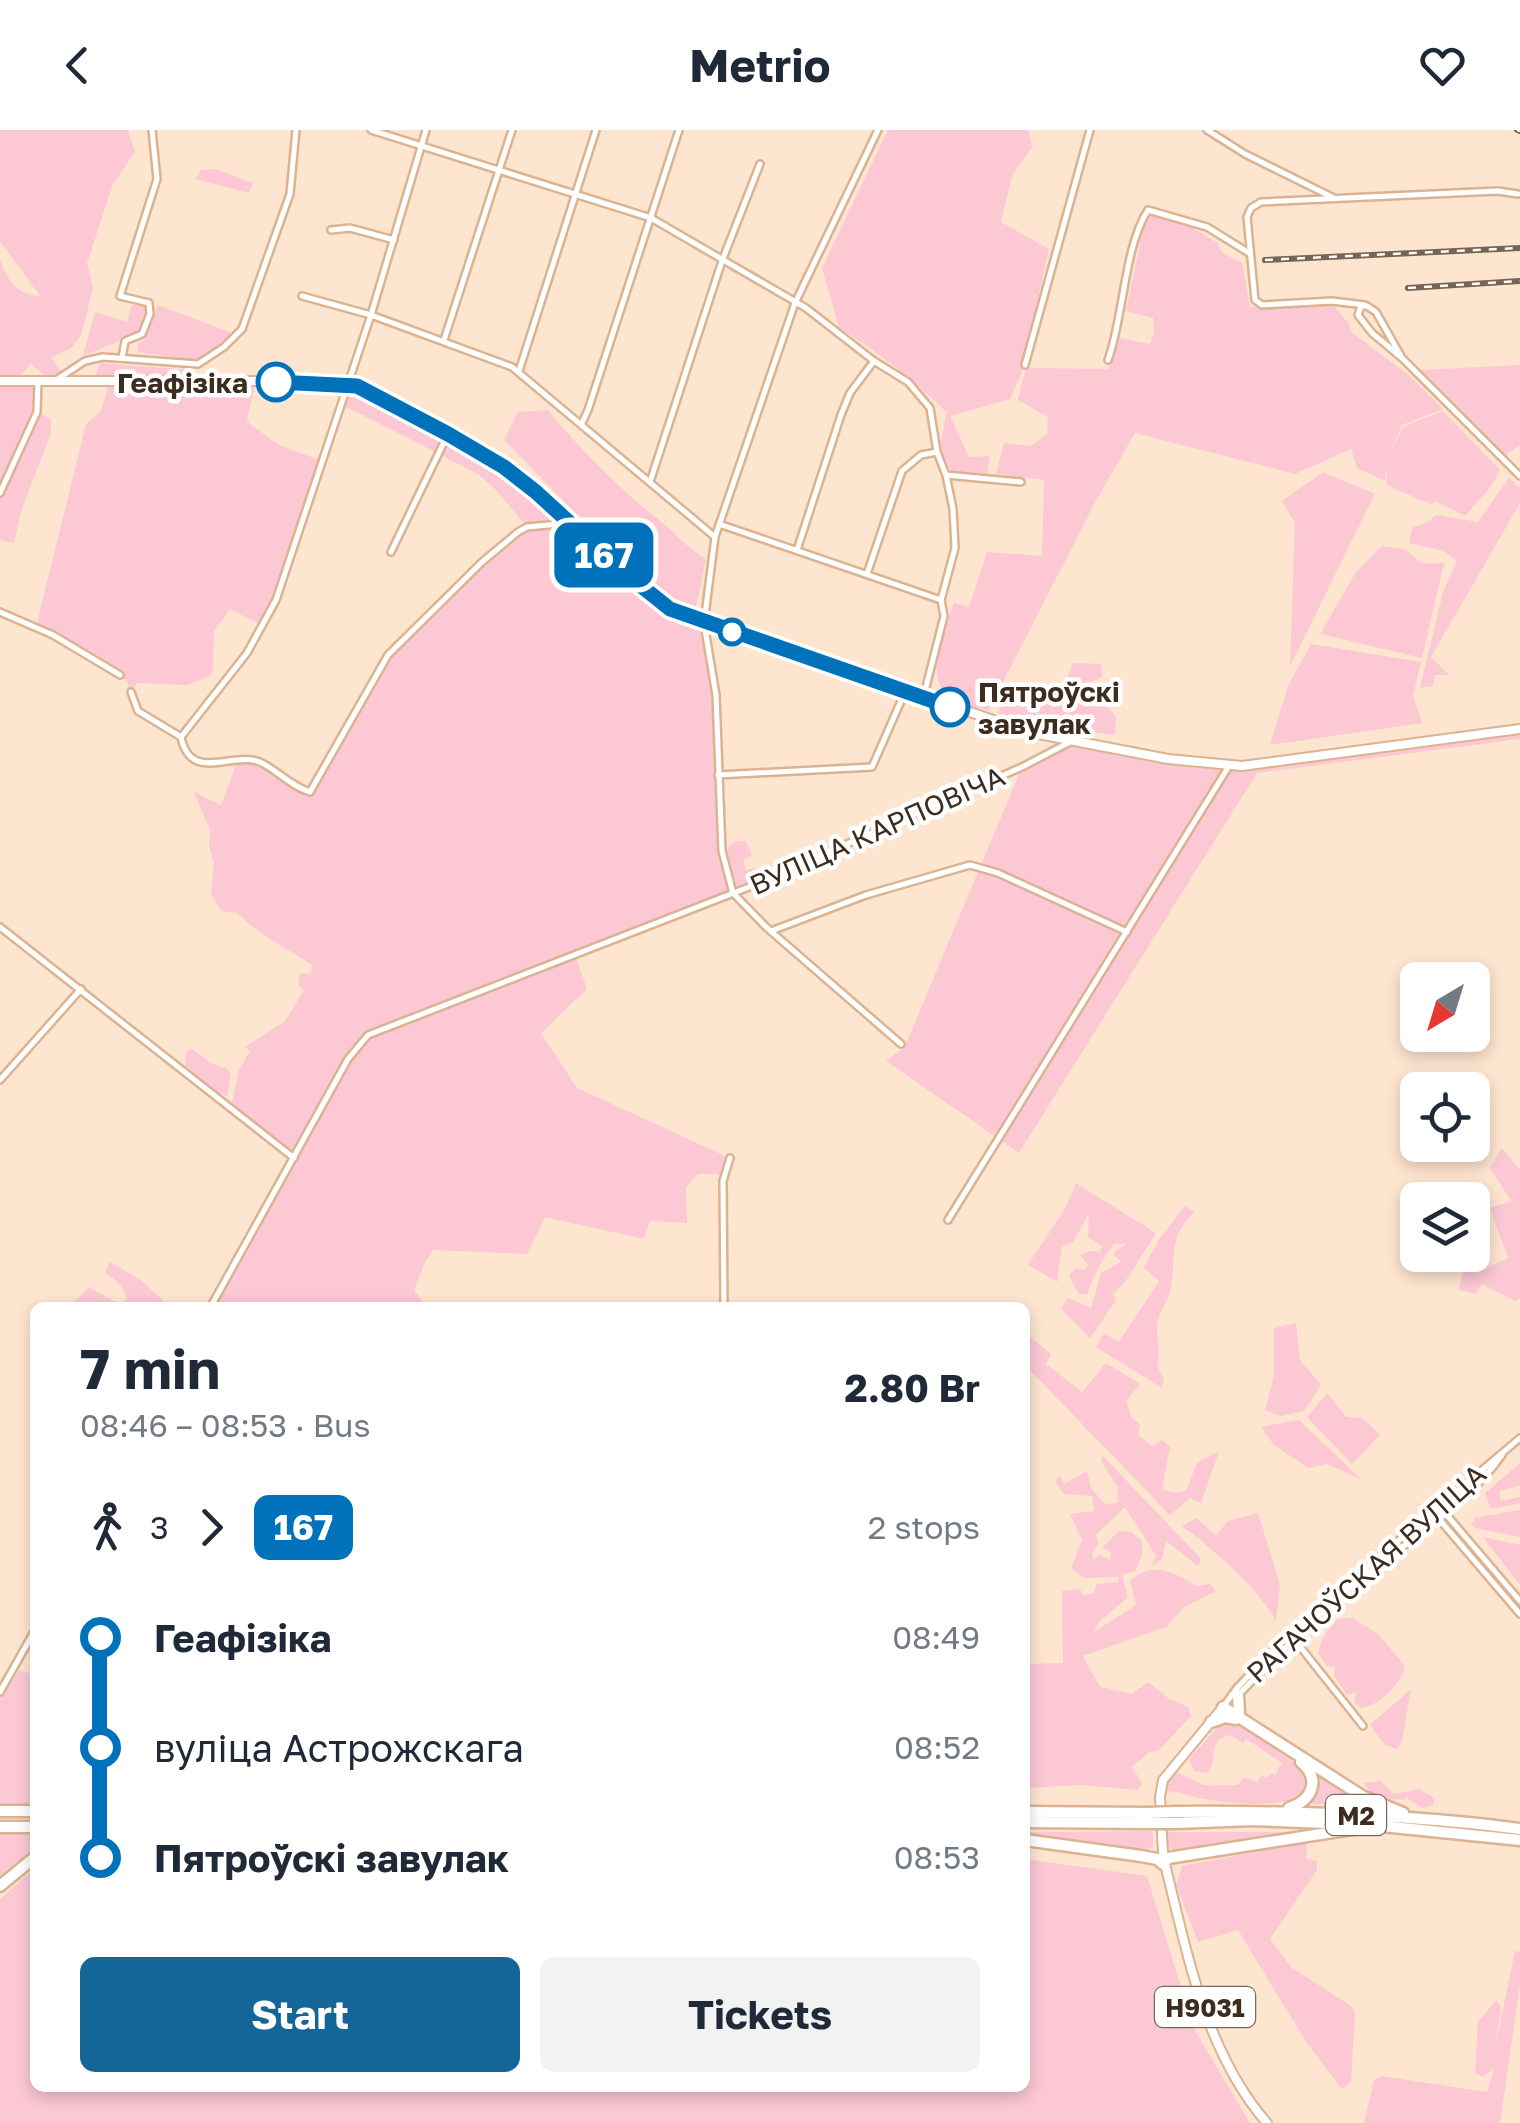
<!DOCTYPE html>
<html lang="en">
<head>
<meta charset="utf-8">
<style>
  :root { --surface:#fff; --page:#f2f2f3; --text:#1f2937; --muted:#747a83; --accent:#136697 }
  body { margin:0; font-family:"Golos Text",sans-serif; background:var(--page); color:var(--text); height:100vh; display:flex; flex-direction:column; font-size:38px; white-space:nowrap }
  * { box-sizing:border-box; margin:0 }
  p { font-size:32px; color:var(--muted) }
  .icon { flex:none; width:55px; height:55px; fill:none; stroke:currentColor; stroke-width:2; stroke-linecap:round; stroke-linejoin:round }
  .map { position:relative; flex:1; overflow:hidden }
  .side { position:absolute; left:30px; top:1172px; width:1000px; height:790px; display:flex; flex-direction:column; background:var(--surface); border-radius:15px; box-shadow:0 5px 15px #0003 }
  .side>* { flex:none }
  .badge { padding:0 20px; border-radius:15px; font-size:35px; line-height:65px }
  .needle { width:65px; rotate:218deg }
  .tools { position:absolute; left:1400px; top:832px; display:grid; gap:20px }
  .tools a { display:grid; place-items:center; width:90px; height:90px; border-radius:15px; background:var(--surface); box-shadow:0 5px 15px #0003; font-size:50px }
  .map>.badge { position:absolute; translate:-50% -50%; box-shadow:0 0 0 5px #fff }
  .legs { display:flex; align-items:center; gap:15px; height:110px; padding:0 50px; font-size:32px }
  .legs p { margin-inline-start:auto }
  .head { display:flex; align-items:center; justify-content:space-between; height:170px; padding:0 50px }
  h1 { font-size:55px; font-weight:700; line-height:75px }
  .primary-button { display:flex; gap:20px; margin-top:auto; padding:20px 50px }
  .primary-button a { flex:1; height:115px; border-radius:15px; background:var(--accent); color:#fff; font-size:40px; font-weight:700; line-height:115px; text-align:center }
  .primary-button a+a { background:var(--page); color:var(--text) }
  ul { padding:0 50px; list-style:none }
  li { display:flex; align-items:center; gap:35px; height:110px; font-size:38px }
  li i { display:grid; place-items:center; width:15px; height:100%; margin:0 12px; background:currentColor }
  li i::after { content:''; width:25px; height:25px; margin:-12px; border:8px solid; border-radius:50%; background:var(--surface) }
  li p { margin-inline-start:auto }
  li:first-child i { background:linear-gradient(#0000 50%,currentColor 0) }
  li:last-child i { background:linear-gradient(currentColor 50%,#0000 0) }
  header { display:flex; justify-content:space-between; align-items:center; height:130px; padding:0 50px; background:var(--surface); font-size:45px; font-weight:700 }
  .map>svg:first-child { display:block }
  .green { fill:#fbc8d4 }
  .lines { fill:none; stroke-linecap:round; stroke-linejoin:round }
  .minor-casing { stroke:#dcb391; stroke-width:10 }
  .major-casing { stroke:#dcb391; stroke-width:12 }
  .highway-casing { stroke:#dcb391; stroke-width:15 }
  .minor { stroke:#fff; stroke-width:5 }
  .major { stroke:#fff; stroke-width:8 }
  .highway { stroke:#fff; stroke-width:10 }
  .rail-casing { stroke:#766454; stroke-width:6 }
  .rail { stroke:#fff; stroke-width:2.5; stroke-dasharray:8; stroke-linecap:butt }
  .highway-bridge-casing { stroke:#dcb391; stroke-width:15; stroke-linecap:butt }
  .highway-bridge { stroke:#fff; stroke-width:10 }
  .line-1-casing { stroke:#fff; stroke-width:22 }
  .line-1 { stroke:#0072bc; stroke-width:15 }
  .stop-1-dot { fill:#fff; stroke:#0072bc; stroke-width:5 }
  .labels { text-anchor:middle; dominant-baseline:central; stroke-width:9; stroke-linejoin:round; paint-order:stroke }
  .shield { fill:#fff; stroke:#776c62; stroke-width:2.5 }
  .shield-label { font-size:25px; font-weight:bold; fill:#3d2d1f }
  .stop-label { font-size:28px; font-weight:bold; fill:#3d2d1f; stroke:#fff; text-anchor:end }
  .street-label { font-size:28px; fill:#3d2d1f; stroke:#fff }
</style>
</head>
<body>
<header><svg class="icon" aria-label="back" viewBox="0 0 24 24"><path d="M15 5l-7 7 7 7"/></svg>Metrio<svg class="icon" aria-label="heart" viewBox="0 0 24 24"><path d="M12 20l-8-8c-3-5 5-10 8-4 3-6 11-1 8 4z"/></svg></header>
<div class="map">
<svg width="1520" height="1993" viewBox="0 0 1520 1993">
  <rect width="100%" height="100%" fill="#fee5d0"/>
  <!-- green -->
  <g class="green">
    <path d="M0 0H128L135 22 113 54 87 133 93 158 81 206 70 219 51 227 61 242 48 248 31 234 17 249H0V130C9 153 17 164 40 166L0 111Z"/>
    <path d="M888 0H1028L1032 17 1012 46 1001 92 1049 119 1022 242 1010 269 950 286 969 327 990 326 987 344 952 341 939 320 947 282C913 251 878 221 839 198L822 138Z"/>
    <path d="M215 39 253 53 249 63 195 49 201 40Z"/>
    <path d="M1152 81 1181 91 1218 113 1221 122 1242 133 1250 177 1334 176 1350 195V201L1406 243 1443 279 1402 295 1390 323 1403 297 1443 281 1500 340 1492 355 1465 386 1437 372 1430 374 1387 355V335L1385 351 1357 338 1351 319 1295 344 1135 303 1097 369 988 581C976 577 958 574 949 567 922 546 946 497 954 473L969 477 987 422 1042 426 1044 350 996 344 1004 313 1031 316 1047 304 1048 287 1018 270 1025 241 1027 238 1108 239 1119 208 1150 214 1154 202 1153 188 1126 181 1146 85Z"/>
    <path d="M132 175 145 176 146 183 139 203 83 226 95 182 127 192Z"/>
    <path d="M158 175 232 203 221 215 197 231 138 222V213L143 211Z"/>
    <path d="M100 233 191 240 194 249 95 246Z"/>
    <path d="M1520 235V315L1504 326 1420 240Z"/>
    <path d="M110 250 256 251 247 289 249 293 279 315 322 331 283 449 263 496 230 479 214 501 213 540 209 546 188 555 137 553 131 562 127 552 120 545 36 497 86 294 101 281Z"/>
    <path d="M0 251H38L37 281 51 290V303L21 381 14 413 0 410Z"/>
    <path d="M347 255 357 256 504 337 662 475 704 493 716 565 722 721 733 763 575 825 587 859 541 903 577 958 725 1026 720 1044H698L686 1057 687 1093 650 1091 644 1109 545 1087 527 1124 433 1120 425 1132 414 1160 426 1177H210L293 1028 231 978 239 940 250 921 245 917 285 891 304 860 298 854 300 843 310 844 312 835 259 802 237 783 221 781 211 764 214 733 209 716 210 700 194 662 221 675 238 630H258L310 661 388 525 482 432 527 397 497 361 478 344 341 274Z"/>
    <path d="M548 280C582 321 617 357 659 390 677 404 685 417 706 429L695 482 670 473 643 452 504 310 518 282Z"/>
    <path d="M1323 342 1375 364 1290 536 1295 393 1282 371Z"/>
    <path d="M1509 348 1520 358V373L1431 527 1449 545H1435L1433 556 1420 558 1443 462 1457 431 1444 421 1409 413 1412 398 1428 392 1436 385 1478 392Z"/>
    <path d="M1382 416 1405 419 1421 433H1444L1422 528 1320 504 1356 442Z"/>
    <path d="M1311 514 1421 532 1413 565 1422 593 1270 615 1288 556Z"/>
    <path d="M1073 533 1101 534 1102 547 1090 552 1089 568 1101 571 1116 586 1115 605 1000 588 998 583 1011 555 1061 564Z"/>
    <path d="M1520 599V609L1257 643 1019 1023 886 931 902 919 908 909 1022 637 1071 611 1242 636Z"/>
    <path d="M736 711H746L752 726 743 730 746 740 755 738 765 745 734 757 726 729 728 716Z"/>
    <path d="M192 919 211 933 228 939 231 945 227 966 217 963 185 936 186 922Z"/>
    <path d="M1502 1018 1520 1040V1168L1515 1171 1482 1154 1476 1164 1459 1160 1466 1125H1471L1477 1143 1508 1128 1490 1078 1511 1071 1490 1038Z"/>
    <path d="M1075 1053 1156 1103 1127 1149 1113 1164 1116 1170 1090 1208 1061 1179 1068 1168 1091 1178 1101 1143 1121 1132 1113 1124 1126 1114H1114C1102 1130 1094 1144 1087 1164H1079L1069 1146 1075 1138 1084 1140 1088 1135 1080 1125 1090 1121 1100 1122 1102 1116 1088 1107 1089 1083 1073 1112 1062 1117 1057 1152 1028 1135C1039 1117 1075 1069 1075 1053Z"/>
    <path d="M1185 1076 1194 1082C1165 1113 1178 1125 1170 1161 1167 1174 1157 1184 1157 1198 1157 1213 1161 1221 1157 1236L1164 1248 1162 1258 1096 1217 1104 1203 1119 1212 1159 1151 1144 1137 1160 1108Z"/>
    <path d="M110 1132 142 1151 170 1177H69L89 1157 119 1174 127 1169 121 1155 105 1142Z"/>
    <path d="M1296 1193 1300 1230 1321 1255 1304 1281 1281 1286 1265 1280 1274 1246V1198Z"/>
    <path d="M1029 1206 1051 1224 1046 1234 1082 1262 1106 1233 1140 1254 1126 1271 1132 1288 1140 1294 1138 1305 1152 1316 1162 1310 1170 1317 1162 1359 1173 1363 1186 1361 1197 1333 1219 1321 1201 1373 1190 1368 1170 1385 1025 1235V1215Z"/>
    <path d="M1327 1263 1346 1287 1362 1288 1380 1305 1352 1334 1307 1287Z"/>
    <path d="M1299 1290 1362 1350 1327 1334 1308 1338 1273 1314 1261 1297Z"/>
    <path d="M1103 1326 1201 1429 1198 1436 1166 1411 1162 1429 1152 1436 1156 1426 1125 1377 1096 1405 1098 1414 1092 1423 1094 1430 1099 1425 1110 1430 1111 1422 1102 1418 1119 1401 1131 1402 1142 1411V1426L1135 1441 1122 1445 1128 1467 1099 1492 1094 1502 1136 1475 1130 1451C1151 1430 1175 1442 1197 1456L1210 1454 1216 1461 1184 1477 1166 1497 1083 1526 1100 1557 1132 1564 1148 1552 1168 1568 1188 1577 1191 1586 1158 1621 1149 1622 1132 1637 1142 1653 1138 1660 1082 1655 1025 1658V1534L1063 1533 1062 1461 1080 1459 1083 1465 1093 1464 1097 1454 1118 1452V1447L1084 1448 1071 1439 1082 1410 1070 1384 1094 1381 1092 1366 1064 1364 1055 1352 1060 1345 1064 1354 1087 1341 1091 1358 1105 1374 1117 1373 1118 1358 1101 1331Z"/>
    <path d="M1520 1333V1356L1499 1361 1501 1371 1520 1367V1373L1491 1379 1485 1363Z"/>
    <path d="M1520 1380V1407L1475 1398 1470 1393H1475L1474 1388Z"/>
    <path d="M1258 1383 1280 1455 1276 1491C1263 1463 1208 1414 1182 1396L1196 1388 1216 1405 1228 1391Z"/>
    <path d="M1483 1407 1520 1415V1455Z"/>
    <path d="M1352 1488 1378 1504 1405 1536C1402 1553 1379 1576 1361 1578L1354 1572 1356 1562 1347 1565 1334 1546 1335 1537 1327 1536 1318 1523C1322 1508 1327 1499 1338 1489Z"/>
    <path d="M19 1540 35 1545V1676H0V1569Z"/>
    <path d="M1411 1559 1402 1611 1397 1619 1385 1615 1370 1595Z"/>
    <path d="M1224 1590 1236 1592 1305 1640 1309 1650 1306 1664C1278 1679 1234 1674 1204 1669 1190 1667 1181 1661 1166 1661L1169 1649 1176 1642 1204 1655H1237L1245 1647 1257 1653 1262 1645 1267 1648 1271 1643 1275 1645 1282 1633 1246 1609 1243 1613 1230 1605C1208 1608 1218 1629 1208 1643L1194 1641 1189 1629Z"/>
    <path d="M1307 1633 1370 1675 1369 1676 1307 1674 1317 1657 1315 1645Z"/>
    <path d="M1381 1651 1394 1664 1419 1659 1435 1668 1433 1675 1423 1678 1409 1670 1408 1666 1405 1670 1377 1668 1363 1653Z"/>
    <path d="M1153 1701V1717L1148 1721 1025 1706V1702Z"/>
    <path d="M1166 1702H1316L1178 1721 1168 1718Z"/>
    <path d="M0 1703H35V1721L3 1747 0 1745Z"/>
    <path d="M1307 1712 1306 1729 1317 1731V1740L1270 1809 1291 1837 1351 1876 1355 1882 1351 1952 1342 1959 1308 1915 1238 1800 1198 1812 1176 1755 1182 1736Z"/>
    <path d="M1025 1729 1147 1746 1193 1897 1250 1993H0V1769L35 1738V1958H1025Z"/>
    <path d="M1515 1821 1520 1822V1855L1500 1993H1364L1374 1950 1381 1946 1487 1962 1494 1938 1483 1947 1475 1943 1478 1892 1496 1870 1501 1877 1495 1917Z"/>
  </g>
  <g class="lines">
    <!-- minor casing -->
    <g class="minor-casing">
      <g id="minor">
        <path d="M371 0 651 88 806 178 874 231 908 252 930 278 937 322 946 345 953 379 955 418 941 470"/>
        <path d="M878 0 795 173 715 407 704 493 716 565 722 721 733 763 766 797 901 914"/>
        <path d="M1207 0 1245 24 1332 67"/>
        <path d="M331 100 350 98 394 110"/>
        <path d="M302 166 371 185 512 237 715 407"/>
        <path d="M1365 175 1332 171 1262 175 1255 170 1247 87 1251 78 1261 72 1498 61 1518 64"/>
        <path d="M444 210 512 0"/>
        <path d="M122 228 125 211 142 204 150 184 149 173 120 166 157 49 152 0"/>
        <path d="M1402 228 1376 182 1367 176H1361L1358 185 1372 203 1402 228 1520 346"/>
        <path d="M1108 230C1124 186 1124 117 1148 80L1207 97 1249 123"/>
        <path d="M1025 235 1090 0"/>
        <path d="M519 241 596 0"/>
        <path d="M56 250 85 231 103 227 198 234 224 217 242 199 290 64 296 0"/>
        <path d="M582 293 588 280 679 0"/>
        <path d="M946 345 1021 352"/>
        <path d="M650 352 722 131 760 34"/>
        <path d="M0 363 37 282 38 251"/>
        <path d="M719 394 941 470"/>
        <path d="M797 420 841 285 850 263 874 231"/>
        <path d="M391 422 447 306"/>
        <path d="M867 444 902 341 921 325 937 322"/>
        <path d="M0 482 53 505 120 545"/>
        <path d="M131 562 138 581 181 607"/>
        <path d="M924 565 944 486 941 470"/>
        <path d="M181 607 247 523 276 470 371 185 426 0"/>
        <path d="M181 607C191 655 234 619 262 633 278 641 292 657 310 662L388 525 482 432 518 402 527 397 569 393"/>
        <path d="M718 645 872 637 905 562"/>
        <path d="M0 797 294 1028"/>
        <path d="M771 801 866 765 970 735 998 743 1127 802"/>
        <path d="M0 950 81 859"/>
        <path d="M948 1090 1229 636"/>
        <path d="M210 1178 348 929 368 905 749 757 1022 637 1070 612"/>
        <path d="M724 1178 723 1051 730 1028"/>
        <path d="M1437 1379 1439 1389 1520 1484"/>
        <path d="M1437 1379 1445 1383 1520 1471"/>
        <path d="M1294 1509 1363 1596"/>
        <path d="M0 1562 35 1500"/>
        <path d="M1237 1566C1274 1529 1310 1492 1350 1458 1401 1414 1463 1380 1502 1325"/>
        <path d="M1223 1577 1237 1558 1289 1503 1520 1308"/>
      </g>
    </g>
    <!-- major casing -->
    <g class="major-casing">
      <g id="major">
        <path d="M0 251H256L363 258 504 337 670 479 1028 602 1168 629 1242 636 1520 599"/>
        <path d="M1163 1723 1160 1667 1163 1650 1223 1577"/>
        <path d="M1165 1734C1187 1822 1205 1922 1267 1993"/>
      </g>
    </g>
    <!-- highway casing -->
    <g class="highway-casing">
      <g id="highway">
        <path d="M1238 1565 1239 1584"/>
        <path d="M1223 1577 1362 1666 1403 1683"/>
        <path d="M1211 1592 1225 1587 1236 1589"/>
        <path d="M1289 1678C1313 1670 1321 1649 1301 1632"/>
        <path d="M0 1681H35"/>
        <path d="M1025 1682 1147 1683"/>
        <path d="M1176 1682C1291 1681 1406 1684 1520 1699"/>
        <path d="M1025 1692 1147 1693"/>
        <path d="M1176 1693 1253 1690 1350 1694"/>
        <path d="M1372 1695 1520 1710"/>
        <path d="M0 1697H35"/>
        <path d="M1025 1710 1141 1726 1157 1729 1163 1734 1168 1728 1378 1695"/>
        <path d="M0 1756 35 1727"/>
      </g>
    </g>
    <!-- minor -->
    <use href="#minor" class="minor"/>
    <!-- major -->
    <use href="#major" class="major"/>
    <!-- highway -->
    <use href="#highway" class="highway"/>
    <!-- rail casing -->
    <g class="rail-casing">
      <g id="rail">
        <path d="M1517 0 1520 1"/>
        <path d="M1265 130 1520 118"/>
        <path d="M1408 158 1520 151"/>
      </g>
    </g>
    <!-- rail -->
    <use href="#rail" class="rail"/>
    <!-- highway-bridge casing -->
    <g class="highway-bridge-casing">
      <g id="highway-bridge">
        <path d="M1147 1683 1176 1682"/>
        <path d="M1147 1693H1176"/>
      </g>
    </g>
    <!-- highway-bridge -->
    <use href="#highway-bridge" class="highway-bridge"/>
  </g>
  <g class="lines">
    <!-- line-1 casing -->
    <g class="line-1-casing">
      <path id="line-1" d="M276 252 357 256 448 304 504 337 536 362 621 440 670 479 950 577"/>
    </g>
    <!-- line-1 -->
    <use href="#line-1" class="line-1"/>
  </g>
  <!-- markers -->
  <g class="stop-1-dot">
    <circle cx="276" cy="252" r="18"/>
    <circle cx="732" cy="502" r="12"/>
    <circle cx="950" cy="577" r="18"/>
  </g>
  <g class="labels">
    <!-- shield labels -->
    <g class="shield">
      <rect x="1326" y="1665" width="60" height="40" rx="8"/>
      <rect x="1155" y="1857" width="100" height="40" rx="8"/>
    </g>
    <g class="shield-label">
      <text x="1356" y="1685">М2</text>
      <text x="1205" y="1877">Н9031</text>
    </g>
    <!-- stop labels -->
    <g class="stop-label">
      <text x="248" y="252">Геафізіка</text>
      <text x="978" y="561" text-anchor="start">Пятроўскі<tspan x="978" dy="32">завулак</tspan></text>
    </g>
    <!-- street labels -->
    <g class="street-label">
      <text transform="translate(877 700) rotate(-24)">ВУЛІЦА КАРПОВІЧА</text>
      <text transform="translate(1366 1443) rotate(-42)">РАГАЧОЎСКАЯ ВУЛІЦА</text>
    </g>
  </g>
</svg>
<div class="tools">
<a><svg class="needle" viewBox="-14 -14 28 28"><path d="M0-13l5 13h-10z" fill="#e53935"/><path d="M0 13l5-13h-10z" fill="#747a83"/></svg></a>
<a><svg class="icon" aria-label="locate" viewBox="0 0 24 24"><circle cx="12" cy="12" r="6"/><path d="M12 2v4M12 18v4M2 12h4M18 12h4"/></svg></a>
<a><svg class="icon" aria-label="layers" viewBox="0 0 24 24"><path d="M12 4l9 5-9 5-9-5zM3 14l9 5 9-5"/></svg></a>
</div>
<b class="badge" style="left:604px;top:425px;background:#0072bc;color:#fff">167</b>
<section class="side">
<div class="head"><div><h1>7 min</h1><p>08:46 – 08:53 · Bus</p></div><b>2.80 Br</b></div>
<div class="legs"><svg class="icon" aria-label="walk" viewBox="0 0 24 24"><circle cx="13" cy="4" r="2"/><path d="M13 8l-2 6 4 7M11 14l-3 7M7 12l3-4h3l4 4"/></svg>3<svg class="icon" aria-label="forward" viewBox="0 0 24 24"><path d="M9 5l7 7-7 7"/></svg><b class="badge" style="background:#0072bc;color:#fff">167</b><p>2 stops</p></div>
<ul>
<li><i style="color:#0072bc"></i><b>Геафізіка</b><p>08:49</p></li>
<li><i style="color:#0072bc"></i><span>вуліца Астрожскага</span><p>08:52</p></li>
<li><i style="color:#0072bc"></i><b>Пятроўскі завулак</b><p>08:53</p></li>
</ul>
<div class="primary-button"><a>Start</a><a>Tickets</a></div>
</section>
</div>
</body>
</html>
